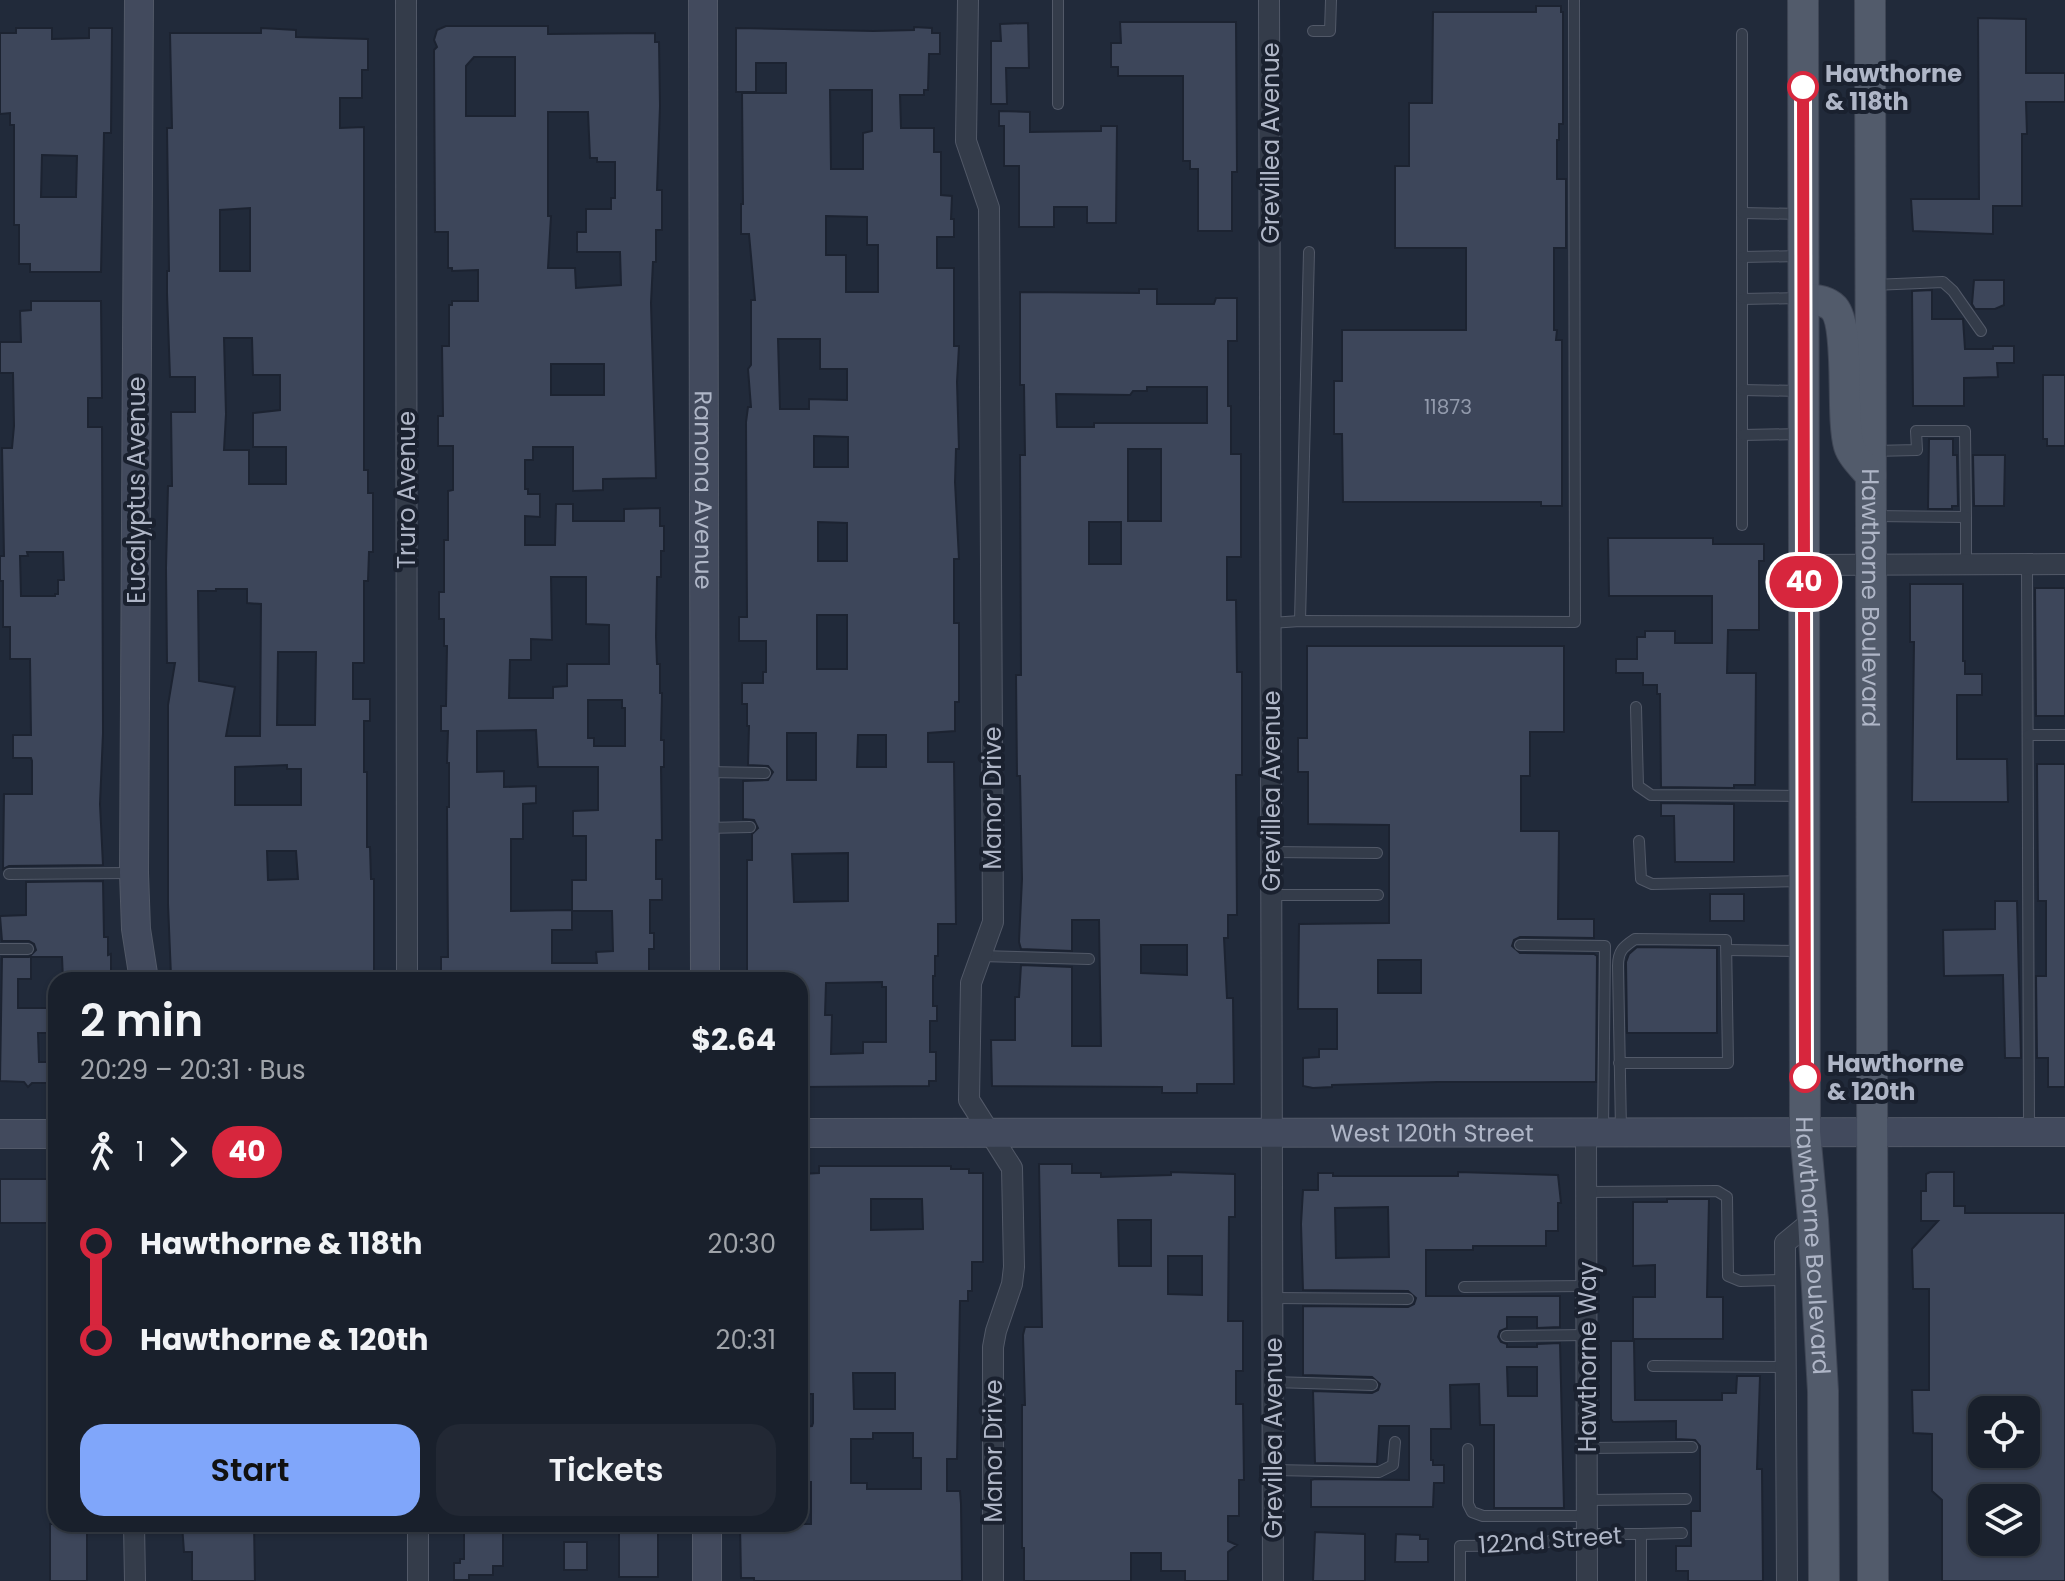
<!DOCTYPE html>
<html lang="en">
<head>
<meta charset="utf-8">
<style>
  :root { --surface:#19202c; --page:#222834; --text:#f1f3f6; --muted:#9fa3a9; --line:#373e48; --accent:#80a6fa }
  body { margin:0; font-family:Poppins,sans-serif; background:var(--page); color:var(--text); height:100vh; display:flex; flex-direction:column; font-size:30px; white-space:nowrap }
  * { box-sizing:border-box; margin:0 }
  p { font-size:26px; color:var(--muted) }
  .icon { flex:none; width:44px; height:44px; fill:none; stroke:currentColor; stroke-width:2; stroke-linecap:round; stroke-linejoin:round }
  .map { position:relative; flex:1; overflow:hidden }
  .details { position:absolute; left:48px; top:972px; width:760px; height:560px; display:flex; flex-direction:column; background:var(--surface); border-radius:24px; box-shadow:0 2px 6px #0004,0 0 0 2px var(--line) }
  .details>* { flex:none }
  .badge { padding:0 16px; border-radius:26px; font-size:28px; line-height:52px }
  .buttons { position:absolute; left:1968px; top:1396px; display:grid; gap:16px }
  .buttons a { display:grid; place-items:center; width:72px; height:72px; border-radius:16px; background:var(--surface); box-shadow:0 2px 6px #0004,0 0 0 2px var(--line); font-size:40px }
  .map>.badge { position:absolute; translate:-50% -50%; box-shadow:0 0 0 4px #fff }
  .legs { display:flex; align-items:center; gap:12px; height:88px; padding:0 32px; font-size:26px }
  .legs p { margin-inline-start:auto }
  .overview { display:flex; align-items:center; justify-content:space-between; height:136px; padding:0 32px }
  h1 { font-size:44px; font-weight:600; line-height:60px }
  .button { display:flex; gap:16px; margin-top:auto; padding:16px 32px }
  .button a { flex:1; height:92px; border-radius:24px; background:var(--accent); color:#111; font-size:32px; font-weight:600; line-height:92px; text-align:center }
  .button a+a { background:var(--page); color:var(--text) }
  ul { padding:0 32px; list-style:none }
  li { display:flex; align-items:center; gap:28px; height:96px; font-size:30px }
  li i { display:grid; place-items:center; width:12px; height:100%; margin:0 10px; background:currentColor }
  li i::after { content:''; width:20px; height:20px; margin:-10px; border:6px solid; border-radius:50%; background:var(--surface) }
  li p { margin-inline-start:auto }
  li:first-child i { background:linear-gradient(#0000 50%,currentColor 0) }
  li:last-child i { background:linear-gradient(currentColor 50%,#0000 0) }
  .map>svg:first-child { display:block }
  .building { fill:#3d465a; stroke:#1c2331; stroke-width:2; fill-rule:evenodd }
  .lines { fill:none; stroke-linecap:round; stroke-linejoin:round }
  .lane-casing { stroke:#525968; stroke-width:12 }
  .street-casing { stroke:#525968; stroke-width:22 }
  .secondary-casing { stroke:#525968; stroke-width:30 }
  .primary-casing { stroke:#3e4554; stroke-width:32 }
  .lane { stroke:#343c4a; stroke-width:10 }
  .street { stroke:#343c4a; stroke-width:20 }
  .secondary { stroke:#424a5d; stroke-width:28 }
  .primary { stroke:#525b6b; stroke-width:30 }
  .line-1-casing { stroke:#fff; stroke-width:18 }
  .line-1 { stroke:#d7263d; stroke-width:12 }
  .stop-1-dot { fill:#fff; stroke:#d7263d; stroke-width:4 }
  .labels { text-anchor:middle; dominant-baseline:central; stroke-width:8; stroke-linejoin:round; paint-order:stroke }
  .number-label { font-size:20px; fill:#929aac }
  .stop-label { font-size:24px; font-weight:bold; fill:#afb6c7; stroke:#1a212f; text-anchor:start }
  .street-label { font-size:24px; fill:#afb6c7; stroke:#1a212f }
</style>
</head>
<body>
<div class="map">
<svg width="2065" height="1581" viewBox="0 0 2065 1581">
  <rect width="100%" height="100%" fill="#212a3a"/>
  <!-- building -->
  <g class="building">
    <path d="M1536 6H1561V12H1563V124H1559V140H1557V179H1566V248H1554V330H1557L1556 340H1562V506H1541V502H1343L1342 434H1334V381H1342V330H1466V248H1395V166H1409V103H1432L1433 12H1536Z"/>
    <path d="M1978 18 2026 19V73H2065V102H2026L2027 134H2022V206H1993V234L1913 231 1911 199H1979Z"/>
    <path d="M1120 22H1236L1237 172H1232V231H1198V169H1190V161H1183V76H1118V67H1111V43H1121Z"/>
    <path d="M1028 23 1029 68H1006L1007 104H991V41H1001L1000 24Z"/>
    <path d="M446 26H548V34L655 33V42H659L660 106 657 190H662V230H656V262H653L651 303 656 478 603 479V490L573 491V447H533V460H525V489H528V494H540V517L525 516V545H555L556 504H573V521H624V509L660 508V526H664V551H661V577H657L656 637 657 664H660V693H662L661 740H664V767H661L662 840H656V879H662V900H650V933H654V949H649V980H441V957H448L447 807H449V763H447L448 731H441V706H446L447 646H444V619H439V592H444V540H448V491L453 490V446H438V416H443L442 346H449V305H452V301H478V270L452 271V268H448V232H435L434 50 437 47 434 40 437 30ZM474 57H515V116H466V66ZM548 112H588L590 158H597V162H615V198H611V209H586V232H577V252H620L621 285 576 288 575 268H548L551 216H548ZM551 364H604V395H551ZM551 577H586V624L609 625V664H567V686L553 687V698H509L510 660H531V639L552 640ZM588 700H622V708H625V746H594V738H588ZM536 730 538 767H598V810L573 811V836H586V880H572V911H612L613 951 596 952 597 963H552V930H572V910L511 911V839H523V804L536 803V786L504 787V771L477 772V731Z"/>
    <path d="M914 27 932 28V33H940V54H929L928 90H924V95H900L901 128H934V152H941V195L952 196 951 219H954V237H937V268H954V346H959L957 382 959 449H956L955 482 959 559H954V623H959V702H955V731L928 733V762H954L956 924H938V956H935V976H933V1006H937V1021H930V1052H936V1081H929V1086L800 1087V980H747V860H752V834L758 828 754 820 743 819V781L768 780 773 772 768 766 748 765 749 726H747V704H742V683H763V672H766V641H739V617H747L746 422 748 407H751L748 369 751 365V300H755L749 234H741V204H743L742 93H786V63H756V92H736V28L873 31 914 30ZM830 90H872V131L863 133V169H831ZM826 216 867 217V245H878V292H846V255H826ZM778 339H820V369H847V400L809 399V409H780ZM814 436 848 437V467H814ZM818 522 847 523V561H818ZM817 615H847V669H817ZM787 733H816V780H787ZM858 735H886V767H857ZM848 853V901L794 902 792 854ZM882 982V987H886V1042H863V1053L831 1054 832 1015H825L826 983Z"/>
    <path d="M16 28H52V39L89 38V28H112L111 133H104L101 272H30V264H19V225H14V125H10V113L0 114V33H16ZM42 155 77 156 76 197H41Z"/>
    <path d="M261 28 296 30V37L368 39V70H362V98H340V128L364 127V470H368V493H373V552H369L368 581H364V663H353V699H370V721H364V772H367V847H370L371 879H374V980H259V975L218 976V979H176V976H171L168 904V705L175 663H167L166 568 168 486H172L171 412H195V377H170L167 293V271H169L167 128H172L170 33H261ZM250 208V271H220V210ZM224 338H252L253 375H280V410L253 413V447H286V484H249V450H224L226 414ZM216 589H247V603L261 604 260 736H226L235 687 199 681 198 591H216ZM278 652H316L315 725H277ZM287 765V769H301V805H235V767ZM267 851H296L298 879 268 880Z"/>
    <path d="M999 111 1030 112V132L1101 131V126H1117L1116 223H1087V207H1054V227H1019V166H1004V126H999Z"/>
    <path d="M1974 280H2004V305L1995 309H1975L1972 304Z"/>
    <path d="M1139 289H1157V304H1214L1216 298H1237V341H1228V406H1231V454H1241V557H1227V600H1236L1237 672H1242V775H1236L1237 915H1228V938H1224L1227 998H1233L1234 1084H1197V1093H1162V1087L992 1086 991 1040H1015V997H1019L1021 965 1072 967V1046H1101L1099 920H1072V951L1021 949 1019 942 1022 879 1020 776H1017L1016 675H1021L1020 455H1025L1024 385H1020V292L1139 293ZM1147 387H1207V423H1094V427H1057L1056 394 1130 395 1133 391H1147ZM1128 449H1161V521H1128ZM1089 522H1121V564H1089ZM1141 945H1187V975L1141 973Z"/>
    <path d="M1932 290V319H1963L1965 349H1993V346H2014V363H1997L1998 377 1964 378V406H1913L1912 291Z"/>
    <path d="M31 301H101L102 398H88V427H102L103 733 100 804 103 865 9 866 3 869 4 794H32V761L31 758H13V735H31L30 659H10V627H3V581H0V556H4L2 448H12L14 426 13 373H0V342H21L20 311 31 310ZM27 552H63L64 580H58V594H55V596H21L20 556H28Z"/>
    <path d="M2043 375H2065V446H2047V439H2043Z"/>
    <path d="M1929 439H1953V455H1957L1958 506H1952V509H1928Z"/>
    <path d="M1973 455H2005L2004 506H1974Z"/>
    <path d="M1608 538H1713V544H1764V561H1759V630H1728L1727 673H1756L1755 785H1734V788L1661 787 1660 694H1657V685H1643V673H1616V659H1637V637H1645V631H1675V643H1712V596H1609Z"/>
    <path d="M1910 584H1963V661H1965V674H1982V695H1957V759H2007L2008 802H1912L1914 642H1910Z"/>
    <path d="M2035 588H2065V716H2036Z"/>
    <path d="M1307 646H1564V732H1530V776H1521V831H1559L1558 919H1594V938L1520 937 1514 940 1512 946 1520 953 1594 954 1597 956 1596 1082H1437L1332 1085V1087L1313 1088 1303 1086V1058L1319 1057V1049H1337V1009H1298L1299 924 1389 923V825L1308 824V772H1298V738H1307ZM1378 960H1421V993H1378Z"/>
    <path d="M2037 764H2065V1087H2048V1058H2037L2036 976H2046V901H2038Z"/>
    <path d="M1661 803 1734 804V862H1675L1674 816H1661Z"/>
    <path d="M103 881 104 937H108V955L111 954V980H63L62 957H31V979H18V1008H50V1033H38L39 1062H56V1083H32L28 1087 24 1082 0 1081 2 957H29L36 950 34 944 29 941H2L0 916 26 915V882Z"/>
    <rect x="1710" y="894" width="34" height="27"/>
    <path d="M1995 901H2017L2021 1058H2005L2003 975 1944 976 1943 930 1995 929Z"/>
    <path d="M1637 947 1717 948V1033H1627L1626 962 1629 954Z"/>
    <path d="M1039 1164H1072V1173H1101V1177L1171 1175V1172L1235 1174V1217H1229L1228 1321H1243V1371H1236V1404H1243L1244 1480H1239V1516H1228V1541L1237 1545 1228 1552V1581H1185V1571H1161V1553H1131V1581H1024V1548H1022V1405H1025L1023 1335 1025 1327H1042ZM1118 1220H1151V1266H1119ZM1168 1256H1202V1295L1168 1294Z"/>
    <path d="M819 1166H951V1169H969V1173H983V1262H972V1291H968V1301H960L957 1459H947V1491H960L961 1504 962 1581H754V1578H741L740 1524H811V1482H800V1427L812 1426 813 1423V1394H806V1370H800V1174L819 1173ZM871 1199H922L923 1229 871 1230ZM853 1373H895V1409H854ZM873 1433H913V1458H921V1489H867V1483H851V1439H873Z"/>
    <path d="M1458 1172 1558 1175 1561 1203H1558V1231H1546V1246H1473V1250H1426V1296H1560V1327L1537 1328V1317H1507V1328L1500 1331 1498 1337 1501 1342 1507 1344V1347H1537V1344L1560 1343 1564 1508H1494V1425H1480L1479 1384 1450 1385 1451 1429H1431V1460H1433V1465H1444V1483H1434L1433 1507H1311V1480L1315 1479 1409 1480V1426H1379L1377 1464 1315 1463 1313 1391 1372 1393 1378 1390 1380 1384 1372 1377 1303 1375V1306L1408 1307 1414 1304 1416 1298 1408 1291 1303 1290 1301 1224 1303 1190H1318V1173H1333V1176H1458ZM1388 1207 1389 1257 1336 1258 1335 1208ZM1507 1367H1537V1396H1508Z"/>
    <path d="M1930 1172H1954V1206H1965V1213H2065V1581H1942V1500L1932 1491V1434L1913 1433 1912 1390H1929V1289H1913L1912 1249 1938 1221H1921V1191H1926V1174ZM1982 1410H2026V1454H1982ZM1982 1498H2026V1542H1982Z"/>
    <rect x="0" y="1179" width="56" height="44"/>
    <path d="M1667 1199H1709L1707 1297H1723V1339H1633V1297H1655V1265L1633 1266V1202H1667Z"/>
    <path d="M1611 1341H1634L1635 1400H1722V1393H1736L1737 1376H1760L1757 1469H1762L1763 1581H1688V1571H1676V1546H1691V1511H1700V1446L1695 1440 1676 1439V1421L1613 1422 1611 1419Z"/>
    <rect x="50" y="1524" width="37" height="57"/>
    <path d="M182 1524H254L255 1581H192V1552H184Z"/>
    <path d="M464 1524H503V1566H493V1575H469V1580H454V1563H460V1559H464Z"/>
    <rect x="619" y="1524" width="39" height="53"/>
    <path d="M1315 1532 1365 1534V1581H1313Z"/>
    <path d="M1396 1534 1420 1535V1539H1428V1562H1395Z"/>
    <rect x="564" y="1542" width="23" height="28"/>
  </g>
  <g class="lines">
    <!-- lane casing -->
    <g class="lane-casing">
      <g id="lane">
        <path d="M1058 0V104"/>
        <path d="M1313 31H1330L1331 0"/>
        <path d="M1742 34V525"/>
        <path d="M1742 213 1802 214"/>
        <path d="M1742 257 1800 256"/>
        <path d="M1873 285 1943 282 1953 291 1981 331"/>
        <path d="M1742 299 1800 298"/>
        <path d="M1742 390 1800 391"/>
        <path d="M1742 435 1800 434"/>
        <path d="M1873 451 1917 450 1916 431H1965L1966 517"/>
        <path d="M1873 516 1966 517V565"/>
        <path d="M2027 565 2029 1130"/>
        <path d="M1300 621 1309 252"/>
        <path d="M1271 623 1300 621 1575 622 1574 0"/>
        <path d="M1636 707 1638 786 1651 795 1803 796"/>
        <path d="M2028 735H2065"/>
        <path d="M707 772 765 773"/>
        <path d="M707 828 750 827"/>
        <path d="M1639 841 1641 879 1652 884 1803 881"/>
        <path d="M1271 852 1377 853"/>
        <path d="M9 874 131 873"/>
        <path d="M1271 895H1378"/>
        <path d="M1520 945 1605 946 1603 1131"/>
        <path d="M0 949H28"/>
        <path d="M1727 950 1801 951"/>
        <path d="M980 956 1089 959"/>
        <path d="M1619 1063H1728L1726 940 1635 939C1623 947 1618 951 1618 966L1621 1130"/>
        <path d="M1587 1192 1717 1191 1727 1197 1728 1276 1740 1281 1785 1280"/>
        <path d="M1464 1287 1587 1286"/>
        <path d="M1272 1298 1408 1299"/>
        <path d="M1506 1336 1587 1335"/>
        <path d="M1653 1366 1786 1367"/>
        <path d="M1273 1382 1372 1385"/>
        <path d="M1587 1448 1692 1447"/>
        <path d="M1468 1449V1504L1472 1512 1483 1516H1587"/>
        <path d="M1273 1470 1379 1472 1393 1465 1395 1442"/>
        <path d="M1587 1500 1686 1499"/>
        <path d="M1641 1534 1682 1533"/>
        <path d="M1460 1581V1546L1540 1545 1567 1534H1641V1581"/>
      </g>
    </g>
    <!-- street casing -->
    <g class="street-casing">
      <g id="street">
        <path d="M406 0 407 980"/>
        <path d="M968 0 966 141 989 208 993 922 971 983 969 1100 1012 1168 1014 1267 1012 1284 996 1331 993 1347V1581"/>
        <path d="M1269 0 1273 1581"/>
        <path d="M1804 565 2065 564"/>
        <path d="M1586 1132 1587 1581"/>
        <path d="M134 1524 135 1581"/>
        <path d="M418 1524V1581"/>
        <path d="M1787 1581 1785 1243 1813 1220"/>
      </g>
    </g>
    <!-- secondary casing -->
    <g class="secondary-casing">
      <g id="secondary">
        <path d="M139 0 134 873 136 929 144 980"/>
        <path id="s1" d="M703 0 705 980"/>
        <path id="s2" d="M800 1133 2065 1132"/>
        <path d="M0 1134H56"/>
        <path d="M707 1524V1581"/>
      </g>
    </g>
    <!-- primary casing -->
    <g class="primary-casing">
      <g id="primary">
        <path id="s3" d="M1803 0 1805 1132 1813 1220 1823 1391 1824 1581"/>
        <path id="s4" d="M1870 0 1873 1581"/>
        <path d="M1804 298C1815 300 1826 300 1834 308 1851 328 1840 415 1849 446 1852 456 1864 467 1871 476"/>
      </g>
    </g>
    <!-- lane -->
    <use href="#lane" class="lane"/>
    <!-- street -->
    <use href="#street" class="street"/>
    <!-- secondary -->
    <use href="#secondary" class="secondary"/>
    <!-- primary -->
    <use href="#primary" class="primary"/>
  </g>
  <g class="lines">
    <!-- line-1 casing -->
    <g class="line-1-casing">
      <path id="line-1" d="M1803 87 1805 1077"/>
    </g>
    <!-- line-1 -->
    <use href="#line-1" class="line-1"/>
  </g>
  <!-- markers -->
  <g class="stop-1-dot">
    <circle cx="1803" cy="87" r="14"/>
    <circle cx="1805" cy="1077" r="14"/>
  </g>
  <g class="labels">
    <!-- number labels -->
    <g class="number-label">
      <text x="1448" y="407">11873</text>
    </g>
    <!-- stop labels -->
    <g class="stop-label">
      <text x="1825" y="73">Hawthorne<tspan x="1825" dy="28">&amp; 118th</tspan></text>
      <text x="1827" y="1063">Hawthorne<tspan x="1827" dy="28">&amp; 120th</tspan></text>
    </g>
    <!-- street labels -->
    <g class="street-label">
      <text transform="translate(1270 143) rotate(-90)">Grevillea Avenue</text>
      <text transform="translate(136 490) rotate(-90)">Eucalyptus Avenue</text>
      <text transform="translate(406 490) rotate(-90)">Truro Avenue</text>
      <text stroke="none"><textPath href="#s1" startOffset="490">Ramona Avenue</textPath></text>
      <text stroke="none"><textPath href="#s4" startOffset="598">Hawthorne Boulevard</textPath></text>
      <text transform="translate(1271 791) rotate(-90)">Grevillea Avenue</text>
      <text transform="translate(992 798) rotate(-90)">Manor Drive</text>
      <text stroke="none"><textPath href="#s2" startOffset="632">West 120th Street</textPath></text>
      <text stroke="none"><textPath href="#s3" startOffset="1246">Hawthorne Boulevard</textPath></text>
      <text transform="translate(1587 1357) rotate(-90)">Hawthorne Way</text>
      <text transform="translate(1273 1438) rotate(-90)">Grevillea Avenue</text>
      <text transform="translate(993 1451) rotate(-90)">Manor Drive</text>
      <text transform="translate(1550 1540) rotate(-4)">122nd Street</text>
    </g>
  </g>
</svg>
<div class="buttons">
<a><svg class="icon" aria-label="locate" viewBox="0 0 24 24"><circle cx="12" cy="12" r="6"/><path d="M12 2v4M12 18v4M2 12h4M18 12h4"/></svg></a>
<a><svg class="icon" aria-label="layers" viewBox="0 0 24 24"><path d="M12 4l9 5-9 5-9-5zM3 14l9 5 9-5"/></svg></a>
</div>
<b class="badge" style="left:1804px;top:582px;background:#d7263d;color:#fff">40</b>
<section class="details">
<div class="overview"><div><h1>2 min</h1><p>20:29 – 20:31 · Bus</p></div><b>$2.64</b></div>
<div class="legs"><svg class="icon" aria-label="walk" viewBox="0 0 24 24"><circle cx="13" cy="4" r="2"/><path d="M13 8l-2 6 4 7M11 14l-3 7M7 12l3-4h3l4 4"/></svg>1<svg class="icon" aria-label="forward" viewBox="0 0 24 24"><path d="M9 5l7 7-7 7"/></svg><b class="badge" style="background:#d7263d;color:#fff">40</b></div>
<ul>
<li><i style="color:#d7263d"></i><b>Hawthorne &amp; 118th</b><p>20:30</p></li>
<li><i style="color:#d7263d"></i><b>Hawthorne &amp; 120th</b><p>20:31</p></li>
</ul>
<div class="button"><a>Start</a><a>Tickets</a></div>
</section>
</div>
</body>
</html>
